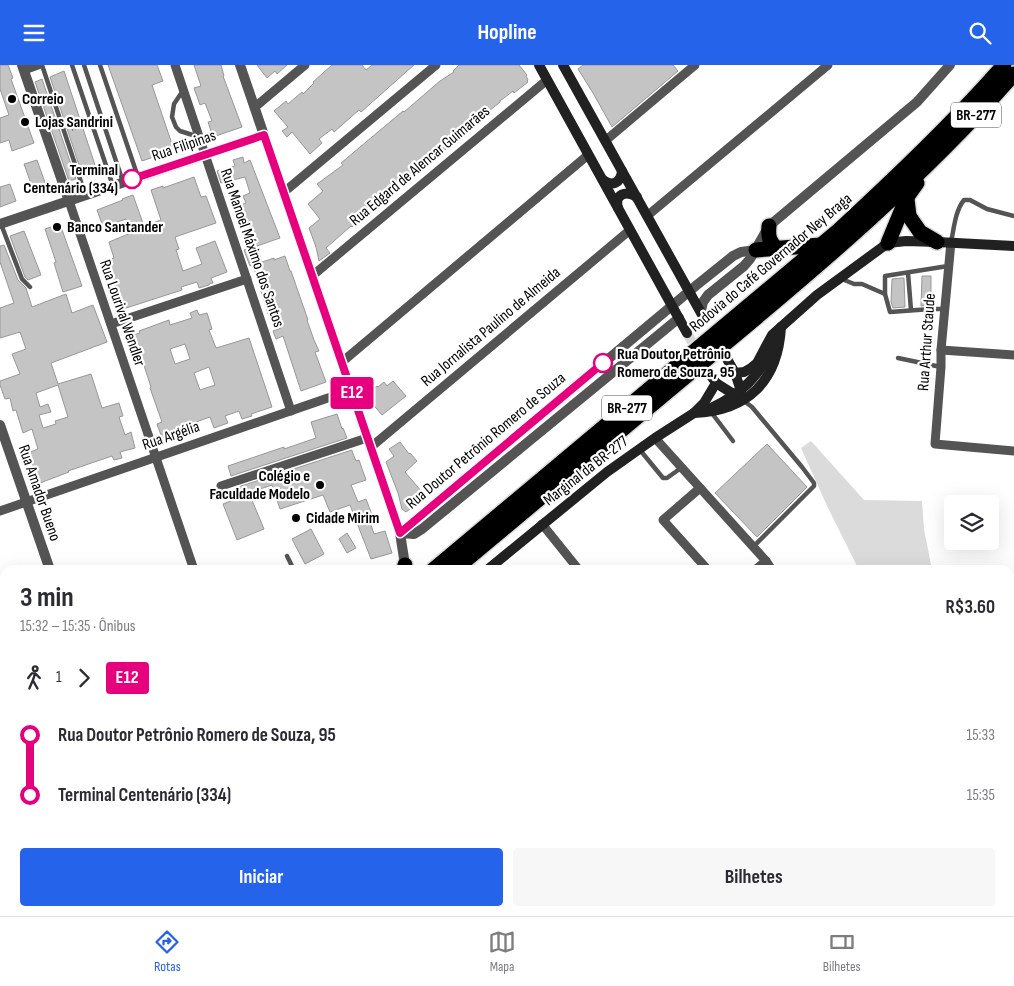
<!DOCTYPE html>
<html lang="pt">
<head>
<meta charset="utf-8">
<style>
  :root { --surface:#fff; --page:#f7f7f7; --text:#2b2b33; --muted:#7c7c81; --line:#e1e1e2; --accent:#2563eb }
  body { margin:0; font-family:"Sofia Sans Condensed",sans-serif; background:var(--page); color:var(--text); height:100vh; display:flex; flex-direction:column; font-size:19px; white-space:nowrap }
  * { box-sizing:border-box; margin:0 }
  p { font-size:16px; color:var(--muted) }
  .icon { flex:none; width:28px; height:28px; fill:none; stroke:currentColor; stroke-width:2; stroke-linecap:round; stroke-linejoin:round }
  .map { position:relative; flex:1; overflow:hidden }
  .sheet { position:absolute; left:0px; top:500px; width:1015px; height:351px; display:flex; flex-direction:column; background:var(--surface); border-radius:15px 15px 0 0; box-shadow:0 5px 20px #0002 }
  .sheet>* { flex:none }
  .badge { padding:0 10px; border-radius:4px; font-size:18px; line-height:32px }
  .buttons { position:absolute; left:944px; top:430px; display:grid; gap:10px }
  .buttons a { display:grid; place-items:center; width:55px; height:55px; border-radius:5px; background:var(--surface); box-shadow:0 5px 20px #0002; font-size:25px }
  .map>.badge { position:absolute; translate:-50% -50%; box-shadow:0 0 0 2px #fff }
  .legs { display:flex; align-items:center; gap:8px; height:55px; padding:0 20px; font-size:16px }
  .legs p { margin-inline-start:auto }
  .head { display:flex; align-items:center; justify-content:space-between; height:85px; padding:0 20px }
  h1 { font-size:28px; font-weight:700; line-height:38px }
  .cta { display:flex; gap:10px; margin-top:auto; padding:10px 20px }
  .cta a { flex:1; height:58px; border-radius:5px; background:var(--accent); color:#fff; font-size:20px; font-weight:700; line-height:58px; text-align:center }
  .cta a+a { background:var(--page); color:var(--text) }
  ul { padding:0 20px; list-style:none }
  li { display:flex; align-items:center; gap:18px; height:60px; font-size:19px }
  li i { display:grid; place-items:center; width:8px; height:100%; margin:0 6px; background:currentColor }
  li i::after { content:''; width:12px; height:12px; margin:-6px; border:4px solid; border-radius:50%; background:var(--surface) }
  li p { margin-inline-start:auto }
  li:first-child i { background:linear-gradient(#0000 50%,currentColor 0) }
  li:last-child i { background:linear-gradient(currentColor 50%,#0000 0) }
  header { display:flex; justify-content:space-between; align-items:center; height:65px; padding:0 20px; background:var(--accent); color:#fff; font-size:22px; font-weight:700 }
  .tabs { display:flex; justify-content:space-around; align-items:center; height:70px; border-top:1px solid var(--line); background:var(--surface); font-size:14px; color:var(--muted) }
  .tabs a { display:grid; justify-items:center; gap:2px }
  .tabs .current { color:var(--accent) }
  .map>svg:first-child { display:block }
  .green { fill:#dbdbdb }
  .building { fill:#c4c4c4; stroke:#989898; fill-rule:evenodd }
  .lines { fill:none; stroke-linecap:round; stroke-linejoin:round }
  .secondary-tunnel { stroke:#d9d9d9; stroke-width:10; stroke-dasharray:10 5; stroke-linecap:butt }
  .motorway-casing { stroke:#dbdbdb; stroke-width:18 }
  .path { stroke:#767676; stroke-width:2; stroke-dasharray:1 2.5; stroke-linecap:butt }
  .service { stroke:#545454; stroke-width:4.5 }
  .minor { stroke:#545454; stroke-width:9 }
  .tertiary { stroke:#545454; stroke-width:10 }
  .secondary { stroke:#212121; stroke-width:10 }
  .motorway { stroke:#000; stroke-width:15 }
  .line-1-casing { stroke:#fff; stroke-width:11 }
  .line-1 { stroke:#e6007e; stroke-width:8 }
  .poi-dot { fill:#000; stroke:#fff; stroke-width:2 }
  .stop-1-dot { fill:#fff; stroke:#e6007e; stroke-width:2.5 }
  .labels { text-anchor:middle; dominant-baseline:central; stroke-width:4.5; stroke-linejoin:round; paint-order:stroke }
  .shield { fill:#fff; stroke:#4c4c4c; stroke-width:1 }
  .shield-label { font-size:15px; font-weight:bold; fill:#000 }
  .poi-label { font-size:16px; font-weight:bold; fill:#000; stroke:#fff; text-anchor:start }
  .street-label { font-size:16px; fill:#000; stroke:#fff }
  .stop-label { font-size:16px; font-weight:bold; fill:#000; stroke:#fff; text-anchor:end }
</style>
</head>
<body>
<header><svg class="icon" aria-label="menu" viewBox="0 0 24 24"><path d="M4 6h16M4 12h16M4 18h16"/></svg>Hopline<svg class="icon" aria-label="search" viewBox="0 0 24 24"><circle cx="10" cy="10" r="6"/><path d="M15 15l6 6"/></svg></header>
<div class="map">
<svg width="1014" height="851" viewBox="0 0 1014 851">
  <rect width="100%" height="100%" fill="#fff"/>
  <!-- green -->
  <g class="green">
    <path d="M811 376 864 435 922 436 924 464 932 505H859L828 443 801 383Z"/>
    <path d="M1010 671 1014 679V808L1010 810Z"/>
  </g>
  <!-- building -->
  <g class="building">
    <path d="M0 0H8L13 13 11 14 34 78 12 86 9 75 0 78V53L9 50 0 24Z"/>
    <path d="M108 0H157L163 16 152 20 174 85 142 96Z"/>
    <path d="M194 0H221L224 11H223L242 62 213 72 208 57 212 56 205 38 200 40 194 23 201 21Z"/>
    <path d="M257 0H287L277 9 275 6 267 13Z"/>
    <path d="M332 0H362L366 5 372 0H414L361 47 359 45 334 67 332 64 319 74 322 78 310 89 292 67 287 72 282 66 288 62 274 46 286 36 288 39 302 27 303 29 314 18 313 17Z"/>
    <path d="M459 0H519L527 10 526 11 528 15 527 16 528 17 514 28 513 26 500 36V37L449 79 450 80 439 91 414 111 402 120 401 119 375 140 376 142 352 162 351 161 326 183 330 188 319 196 316 182 309 163 320 154 308 139 323 126 317 119 343 100 341 98 403 46 404 47 440 16 454 7 453 6Z"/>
    <path d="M583 0H673L678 6 612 62 593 28 578 4Z"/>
    <path d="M64 6 98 109 87 112V110L83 112 50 12Z"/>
    <path d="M42 14 76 114 69 116 35 17Z"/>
    <path d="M243 92 244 98 250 95 280 173 257 181 262 197 274 193V195L285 191 290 206H291L308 255H307L314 275 319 286 315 287 326 317 301 326 283 271 276 274 273 266 281 263 276 247 268 249 253 200 250 201 244 185 254 181 249 167 242 169 237 154 239 153 235 142 246 138 243 131 250 128 245 112 221 118 217 106 235 101 233 95Z"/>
    <path d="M37 95 48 126 35 130 24 99Z"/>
    <path d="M194 112 201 132 206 131 216 158 175 172 179 184 176 185 183 206 202 199 196 183 215 176 227 207 211 213 213 218 209 219V220L199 223 197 217 181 222 182 225 123 244 106 196 114 193 109 177 131 168 126 154 103 162 97 145 123 135 122 134 133 130 144 161 161 155 151 125 163 121V123Z"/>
    <path d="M10 119 16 136 0 142V122Z"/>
    <path d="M60 159 82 221 63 227 54 198 56 197 45 164Z"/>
    <path d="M24 166 41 210 28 215 25 212 10 171Z"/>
    <path d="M4 180 18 215 26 223 32 242 66 229 72 248 93 240 107 277 51 298 58 319 91 309 102 343 119 338 123 351 119 352 125 370 131 367 135 383 120 387 122 393 114 395 112 391 68 406 69 407 40 418 28 388 38 384 32 364 23 368 16 345 13 346 10 333 5 334 0 320V316L20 309 12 289 26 284 20 267 0 273V243L14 238 0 197V181ZM58 320 68 352 55 356 56 359 43 363 39 350 51 347 48 339 40 342 36 328Z"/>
    <path d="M922 211H931V235H929V240L921 241Z"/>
    <path d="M901 213H904L905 242 893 243 891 237 892 214Z"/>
    <path d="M197 245 199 250 207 248 212 264 209 265 216 283 249 273 272 342 251 349 252 351 242 354 239 346 225 351 228 358 214 363 210 352 196 357 197 361 162 373 157 359 162 357 150 323 151 322 140 288 139 289 135 277 128 279 126 272 140 268 139 266 169 255 170 260 192 253 190 248ZM185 279 190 294 175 299 170 284ZM209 302 215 320 200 325 194 308Z"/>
    <path d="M393 316 406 331 382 350 365 330 377 321 378 322 384 317 387 321Z"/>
    <path d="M337 349 342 364 343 363 347 373 231 411 228 401 284 382V384L316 373 311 357Z"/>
    <path d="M400 377 409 389 410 388 417 396 405 407 422 427 415 433 417 436 412 441 413 442 406 447 402 444 398 428 386 397 394 391 389 384Z"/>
    <path d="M767 379 807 422 757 472 715 428Z"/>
    <path d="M352 386 356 396 359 395 366 415 351 420 358 437 366 434 374 455 370 457 374 469 385 466 392 488 371 494 350 440 330 447 323 430 280 444 272 420 249 428 264 464 237 475 223 439 238 433 235 423 352 385Z"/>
    <path d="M311 464 324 489 305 499 292 474Z"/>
    <path d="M347 468 356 483 347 488 339 474Z"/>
  </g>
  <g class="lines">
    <!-- secondary-tunnel -->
    <path class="secondary-tunnel" d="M687 268 699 289"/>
    <!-- motorway casing -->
    <g class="motorway-casing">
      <g id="motorway">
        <path d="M907 134 909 151 920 167 937 177"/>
        <path d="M769 161C768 171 769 176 776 183"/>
        <path d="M888 178 907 132 917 118"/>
        <path d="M756 185 821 180"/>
        <path d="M404 505 405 500"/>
        <path d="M433 505 839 165C896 112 953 58 1004 0"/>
        <path d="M454 505C541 432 628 360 715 287 820 200 924 112 1014 9"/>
        <path d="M20 851 26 846"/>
        <path d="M41 851 47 846"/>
      </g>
    </g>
    <!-- path -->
    <path class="path" d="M72 65 78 63"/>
    <!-- service -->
    <g class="service">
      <path d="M42 0 85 129"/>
      <path d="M72 0 113 121"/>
      <path d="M84 0 123 117"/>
      <path d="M100 0 138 112"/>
      <path d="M182 27 174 39 172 52 176 62 180 66 199 72"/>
      <path d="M1 159 22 214 30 222"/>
      <path d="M951 177C954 164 955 146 964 135H970L987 144 1014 151"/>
      <path d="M908 208 911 245"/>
      <path d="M842 214 854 219H862L885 229"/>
      <path d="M944 244H931L890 247 885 229V211L948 201"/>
      <path d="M898 293 941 302"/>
      <path d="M744 336 752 342 802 402 814 418V421L753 482"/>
      <path d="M711 347 733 376"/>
      <path d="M640 385 663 413H667L681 403"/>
      <path d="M287 491 294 505"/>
      <path d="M170 846 174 851"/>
    </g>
    <!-- minor -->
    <g class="minor">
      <path d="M175 0 291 346"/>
      <path d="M24 5 38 0"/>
      <path d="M255 42 305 0"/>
      <path d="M605 76 695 0"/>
      <path d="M284 127 436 0"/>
      <path d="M69 136 194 505"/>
      <path d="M647 151 828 0"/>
      <path d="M951 177 941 285V302L935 379 1014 386"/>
      <path d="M312 211 547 15"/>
      <path d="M111 259 247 214"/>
      <path d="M941 285 1014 290"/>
      <path d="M342 297 588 90"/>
      <path d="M655 373 766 496 772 505"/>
      <path d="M371 382 630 165"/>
      <path d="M221 421 367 373"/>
      <path d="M700 423 663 455 708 505"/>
      <path d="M0 446 351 325"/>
      <path d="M542 459 579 505"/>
      <path d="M755 505 766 496"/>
      <path d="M0 577 5 575"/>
      <path d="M0 646 5 651"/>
      <path d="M0 775 5 779"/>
      <path d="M125 846 129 851"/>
      <path d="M496 846 498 851"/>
      <path d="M632 851 642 846"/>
    </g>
    <!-- tertiary -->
    <g class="tertiary">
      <path d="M22 0 69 136"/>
      <path d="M240 0 400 468 405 500"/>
      <path d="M0 159 264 70"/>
      <path d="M701 246 703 237 708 230 744 201 750 194 769 161 917 37 950 0"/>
      <path d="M0 360 50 505"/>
      <path d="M400 468 698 219 733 191 741 187 756 185"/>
      <path d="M400 468 414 469 422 464 679 253"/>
    </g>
    <!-- secondary -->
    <g class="secondary">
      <path d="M539 0 687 268"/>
      <path d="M563 0 705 255"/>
      <path d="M603 115C612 122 621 118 622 106"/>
      <path d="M618 143C614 129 626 125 637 132"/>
      <path d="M727 294 735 308 741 326"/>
      <path d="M709 308 716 318 735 330"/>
      <path d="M735 308 744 307 751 303 757 298 772 270 817 230 888 178 906 176 937 177 1014 181"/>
      <path d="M711 343C742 329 760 310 775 279"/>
      <path d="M694 348C748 346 778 316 781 262"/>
      <path d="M487 505 607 407 655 373 694 348 704 338 716 318"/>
      <path d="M0 829 5 825"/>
      <path d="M64 851 76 846"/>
    </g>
    <!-- motorway -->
    <use href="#motorway" class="motorway"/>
  </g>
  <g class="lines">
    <!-- line-1 casing -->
    <g class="line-1-casing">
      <path id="line-1" d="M132 114 264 70 400 468 603 298"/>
    </g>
    <!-- line-1 -->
    <use href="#line-1" class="line-1"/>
  </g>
  <!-- markers -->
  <g class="poi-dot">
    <circle cx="12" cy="34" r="5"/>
    <circle cx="25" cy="57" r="5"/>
    <circle cx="57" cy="162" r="5"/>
    <circle cx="320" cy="420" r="5"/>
    <circle cx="296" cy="453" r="5"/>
  </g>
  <g class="stop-1-dot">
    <circle cx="132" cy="114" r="9"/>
    <circle cx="603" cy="298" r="9"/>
  </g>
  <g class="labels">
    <!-- shield labels -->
    <g class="shield">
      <rect x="951" y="37.5" width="50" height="25" rx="4"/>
      <rect x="602" y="330.5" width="50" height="25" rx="4"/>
    </g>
    <g class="shield-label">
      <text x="976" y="50">BR-277</text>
      <text x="627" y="343">BR-277</text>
    </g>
    <!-- poi labels -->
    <g class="poi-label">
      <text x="22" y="34">Correio</text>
      <text x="35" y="57">Lojas Sandrini</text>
      <text x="67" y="162">Banco Santander</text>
      <text x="310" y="411" text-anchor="end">Colégio e<tspan x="310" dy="18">Faculdade Modelo</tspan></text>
      <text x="306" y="453">Cidade Mirim</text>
    </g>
    <!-- street labels -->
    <g class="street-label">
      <text transform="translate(184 81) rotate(-19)">Rua Filipinas</text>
      <text transform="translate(420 101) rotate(-40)">Rua Edgard de Alencar Guimarães</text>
      <text transform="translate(252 183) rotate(71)">Rua Manoel Máximo dos Santos</text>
      <text transform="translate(771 198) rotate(-40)">Rodovia do Café Governador Ney Braga</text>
      <text transform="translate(122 248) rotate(71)">Rua Lourival Wendler</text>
      <text transform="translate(491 262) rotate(-40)">Rua Jornalista Paulino de Almeida</text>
      <text transform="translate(927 277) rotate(-86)">Rua Arthur Staude</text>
      <text transform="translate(171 371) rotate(-19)">Rua Argélia</text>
      <text transform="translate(486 376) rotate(-40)">Rua Doutor Petrônio Romero de Souza</text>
      <text transform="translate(586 406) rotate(-38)">Marginal da BR-277</text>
      <text transform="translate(39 428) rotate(71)">Rua Amador Bueno</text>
    </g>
    <!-- stop labels -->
    <g class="stop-label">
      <text x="118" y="105">Terminal<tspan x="118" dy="18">Centenário (334)</tspan></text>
      <text x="617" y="289" text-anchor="start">Rua Doutor Petrônio<tspan x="617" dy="18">Romero de Souza, 95</tspan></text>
    </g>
  </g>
</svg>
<div class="buttons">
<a><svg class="icon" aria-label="layers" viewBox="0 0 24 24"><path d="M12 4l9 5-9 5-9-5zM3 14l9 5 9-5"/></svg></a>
</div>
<b class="badge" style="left:352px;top:328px;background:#e6007e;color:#fff">E12</b>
<section class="sheet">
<div class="head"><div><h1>3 min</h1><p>15:32 – 15:35 · Ônibus</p></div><b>R$3.60</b></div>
<div class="legs"><svg class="icon" aria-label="walk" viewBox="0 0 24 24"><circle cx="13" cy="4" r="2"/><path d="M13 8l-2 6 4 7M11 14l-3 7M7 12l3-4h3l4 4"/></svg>1<svg class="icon" aria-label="forward" viewBox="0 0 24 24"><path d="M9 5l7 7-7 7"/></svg><b class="badge" style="background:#e6007e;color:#fff">E12</b></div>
<ul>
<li><i style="color:#e6007e"></i><b>Rua Doutor Petrônio Romero de Souza, 95</b><p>15:33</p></li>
<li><i style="color:#e6007e"></i><b>Terminal Centenário (334)</b><p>15:35</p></li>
</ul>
<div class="cta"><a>Iniciar</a><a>Bilhetes</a></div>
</section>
</div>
<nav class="tabs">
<a class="current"><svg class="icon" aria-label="directions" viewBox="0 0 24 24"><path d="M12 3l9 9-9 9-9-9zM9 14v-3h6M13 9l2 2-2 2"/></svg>Rotas</a>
<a><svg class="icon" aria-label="map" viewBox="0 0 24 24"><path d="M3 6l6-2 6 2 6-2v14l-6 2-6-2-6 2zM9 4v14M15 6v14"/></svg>Mapa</a>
<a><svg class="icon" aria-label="tickets" viewBox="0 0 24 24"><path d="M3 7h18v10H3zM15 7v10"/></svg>Bilhetes</a>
</nav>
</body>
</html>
